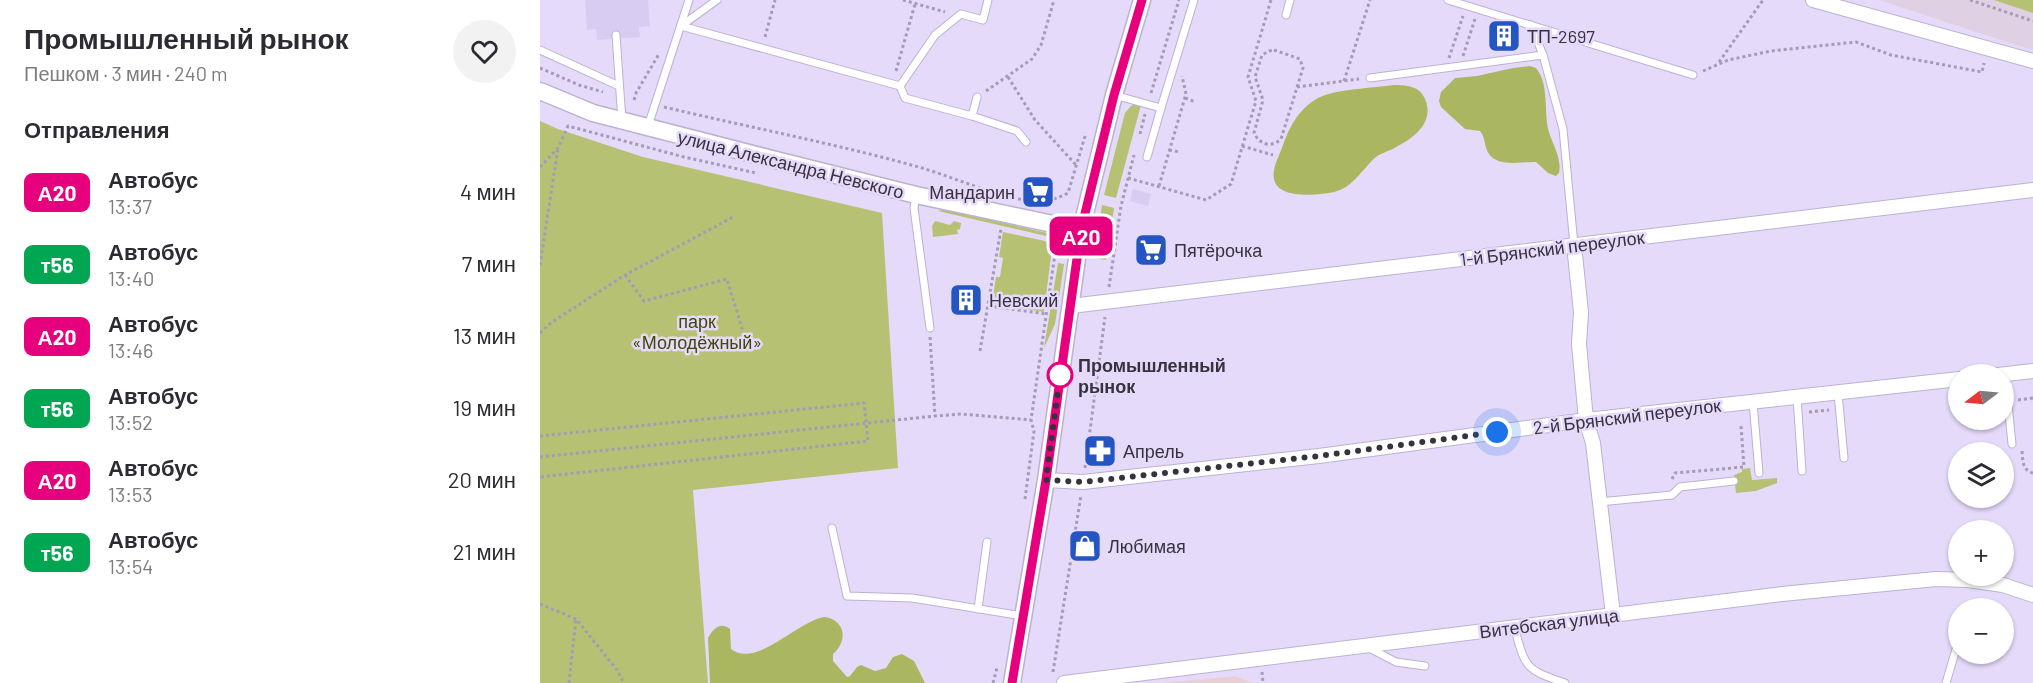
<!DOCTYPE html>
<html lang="ru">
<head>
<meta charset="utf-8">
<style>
  :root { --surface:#fff; --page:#f2f2f3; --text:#2b2b33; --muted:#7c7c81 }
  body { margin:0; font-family:Barlow,sans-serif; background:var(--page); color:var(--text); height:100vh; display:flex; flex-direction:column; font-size:22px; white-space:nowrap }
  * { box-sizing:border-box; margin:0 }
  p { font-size:20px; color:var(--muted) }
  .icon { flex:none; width:33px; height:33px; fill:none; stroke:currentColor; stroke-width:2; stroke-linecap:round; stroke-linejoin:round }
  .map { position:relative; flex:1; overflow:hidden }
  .details { display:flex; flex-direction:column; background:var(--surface); width:540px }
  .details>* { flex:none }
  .badge { padding:0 12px; border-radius:9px; font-size:21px; line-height:39px }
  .needle { width:39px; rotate:254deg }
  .tools { position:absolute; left:1408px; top:364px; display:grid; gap:12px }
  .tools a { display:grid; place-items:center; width:66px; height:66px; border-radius:50%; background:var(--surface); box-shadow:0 2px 4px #0004; font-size:30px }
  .you { position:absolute; width:30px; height:30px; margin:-15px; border:4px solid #fff; border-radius:50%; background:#1a73e8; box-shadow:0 0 0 9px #1a73e833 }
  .map>.badge { position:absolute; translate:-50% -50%; box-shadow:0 0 0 3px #fff }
  h2 { padding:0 24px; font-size:22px; line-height:54px }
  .round { display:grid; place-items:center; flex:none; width:63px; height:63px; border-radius:32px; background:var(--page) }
  .head { display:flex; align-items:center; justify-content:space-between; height:102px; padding:0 24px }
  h1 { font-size:28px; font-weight:700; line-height:45px }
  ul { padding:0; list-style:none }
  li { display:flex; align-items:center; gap:18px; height:72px; padding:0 24px }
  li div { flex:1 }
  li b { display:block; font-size:22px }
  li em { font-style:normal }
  li .badge { min-width:66px; font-weight:700; text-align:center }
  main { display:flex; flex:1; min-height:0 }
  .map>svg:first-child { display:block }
  .commercial { fill:#e9cfd4 }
  .built { fill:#d9ccf3 }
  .education { fill:#e0d0e3 }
  .green { fill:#b6c174 }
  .forest { fill:#abb760 }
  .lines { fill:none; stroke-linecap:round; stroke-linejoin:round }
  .service-casing { stroke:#bcb2d0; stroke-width:9 }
  .minor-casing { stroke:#bcb2d0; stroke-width:16 }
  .tertiary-casing { stroke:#bcb2d0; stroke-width:19 }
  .path { stroke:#a49cb5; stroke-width:3; stroke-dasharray:3 3; stroke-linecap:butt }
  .service { stroke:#fff; stroke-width:7 }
  .minor { stroke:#fff; stroke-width:14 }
  .tertiary { stroke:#fff; stroke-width:16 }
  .line-casing { stroke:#fff; stroke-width:14 }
  .line { stroke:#e6007e; stroke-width:9 }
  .walk { stroke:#36323e; stroke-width:6; stroke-dasharray:0 10.8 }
  .stop-dot { fill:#fff; stroke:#e6007e; stroke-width:3 }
  .labels { text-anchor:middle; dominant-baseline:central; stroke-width:5; stroke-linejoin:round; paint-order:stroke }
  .poi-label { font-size:18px; fill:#36323e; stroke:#e5dafa; text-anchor:start }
  .street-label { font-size:18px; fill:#36323e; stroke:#e5dafa }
  .park-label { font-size:18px; fill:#414803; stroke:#e5dafa }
  .stop-label { font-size:18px; font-weight:bold; fill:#36323e; stroke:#e5dafa; text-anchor:start }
</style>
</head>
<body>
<main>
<section class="details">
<div class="head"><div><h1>Промышленный рынок</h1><p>Пешком · 3 мин · 240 m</p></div><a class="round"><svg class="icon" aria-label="heart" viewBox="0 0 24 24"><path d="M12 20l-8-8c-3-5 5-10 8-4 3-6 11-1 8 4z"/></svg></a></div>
<h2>Отправления</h2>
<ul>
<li><span class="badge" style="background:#e6007e;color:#fff">А20</span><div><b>Автобус</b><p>13:37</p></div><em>4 мин</em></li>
<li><span class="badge" style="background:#00a651;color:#fff">т56</span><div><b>Автобус</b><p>13:40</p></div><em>7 мин</em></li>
<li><span class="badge" style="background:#e6007e;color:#fff">А20</span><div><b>Автобус</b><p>13:46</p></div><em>13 мин</em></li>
<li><span class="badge" style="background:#00a651;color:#fff">т56</span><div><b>Автобус</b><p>13:52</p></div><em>19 мин</em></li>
<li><span class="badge" style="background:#e6007e;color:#fff">А20</span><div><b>Автобус</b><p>13:53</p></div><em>20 мин</em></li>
<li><span class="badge" style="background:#00a651;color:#fff">т56</span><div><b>Автобус</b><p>13:54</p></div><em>21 мин</em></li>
</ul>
</section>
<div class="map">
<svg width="1493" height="683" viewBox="0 0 1493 683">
  <rect width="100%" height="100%" fill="#e5dafa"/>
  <!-- commercial -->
  <path class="commercial" d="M696 676 712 683H621L656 680Z"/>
  <!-- built -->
  <g class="built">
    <path d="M45 0H108L110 26 99 27 100 37 57 40 56 29 47 30Z"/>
    <path d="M593 189 611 194 608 206 590 201Z"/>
  </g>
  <!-- education -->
  <path class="education" d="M1339 0H1493V50L1467 42Z"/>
  <!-- green -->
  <g class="green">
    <path d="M1454 0H1493V13Z"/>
    <path d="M596 104 601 105 576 198 564 195 585 113 591 106Z"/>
    <path d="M0 121 18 129 103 157 342 213 358 468 153 490 168 683H0Z"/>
    <path d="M562 205 574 208 566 260 554 258Z"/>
    <path d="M406 209 507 233 506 236 398 211Z"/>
    <path d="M395 221 410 225 414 221 421 223 420 229 417 230 418 234 393 237 392 226Z"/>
    <path d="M463 232 505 241 512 248 504 312 452 303 456 277H460L463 258 459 257Z"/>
    <path d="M518 263 524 264 515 324 504 348Z"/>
    <path d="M1210 468 1212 480 1237 478V483L1216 491 1196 493 1194 475 1202 472V469Z"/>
  </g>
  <!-- forest -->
  <g class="forest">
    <path d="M990 66 996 68C1010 85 1003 112 1009 132 1013 146 1022 158 1019 173L1016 176 1008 173 996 162C983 161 959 168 949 154 944 147 946 138 940 131L925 129 901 107 899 101 901 92 915 78 937 76 973 68Z"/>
    <path d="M854 85C866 85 880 86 885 99 895 122 874 138 856 147 850 151 841 153 836 157 822 169 813 188 794 192 779 195 738 200 734 179 732 169 738 158 742 148 749 128 758 109 778 98 795 89 834 88 854 85Z"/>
    <path d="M285 617C307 621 307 642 293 654V661L307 677 310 676 317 667 321 665 335 671 346 668 353 657 362 654 374 661 385 683H170L168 638C173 629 180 621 190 629L191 649C217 669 258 620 285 617Z"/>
  </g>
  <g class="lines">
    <!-- service casing -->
    <g class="service-casing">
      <g id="service">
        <path d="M908 0 1153 75"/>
        <path d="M746 15 750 0"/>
        <path d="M991 25 1003 55"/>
        <path d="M141 26 360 86"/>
        <path d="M141 26 177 0"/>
        <path d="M76 35 82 121"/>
        <path d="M0 50 79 86"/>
        <path d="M830 78 1003 55 1023 129 1034 245"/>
        <path d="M574 95 621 108 654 0"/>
        <path d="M437 97 432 116 365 98 360 86 395 35 421 14 443 20 448 0"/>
        <path d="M432 116 477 131 486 142"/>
        <path d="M108 126 149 0"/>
        <path d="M607 157 621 108"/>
        <path d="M376 195 374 208 390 328"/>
        <path d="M1465 374 1472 444"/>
        <path d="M1298 393 1304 458"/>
        <path d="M1257 397 1262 471"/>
        <path d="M1213 402 1219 473"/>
        <path d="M1059 502 1132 495 1140 487 1194 481"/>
        <path d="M292 528 307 596 372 598 483 616"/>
        <path d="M438 609 447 542"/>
        <path d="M974 627C986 668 984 669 1025 683"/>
        <path d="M1464 639 1466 640"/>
        <path d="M829 648 856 662 885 666"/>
        <path d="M1406 683 1419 639"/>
      </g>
    </g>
    <!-- minor casing -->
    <g class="minor-casing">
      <g id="minor">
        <path d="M1273 0 1493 61"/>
        <path d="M1034 245 1041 312 1039 344 1046 420 1053 443 1073 615"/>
        <path d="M531 306 1493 190"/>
        <path d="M1458 375 1493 371"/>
        <path d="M506 480 543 482 779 456 1046 420 1419 379"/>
        <path d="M524 683 1242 594 1396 579 1428 580 1463 585 1493 595"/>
      </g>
    </g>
    <!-- tertiary casing -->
    <g class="tertiary-casing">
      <g id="tertiary">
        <path d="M0 91 53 113 236 160 376 195 541 230"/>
        <path d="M472 683 506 480 541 230 574 95 602 0"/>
      </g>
    </g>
    <!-- path -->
    <g class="path">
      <path d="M363 0 405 12"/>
      <path d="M1430 0 1493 21"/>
      <path d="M225 37 235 0"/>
      <path d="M734 50 760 59 763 68 741 139C731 148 720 145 714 133L723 100 715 77 722 55 729 51Z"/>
      <path d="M923 56 935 19"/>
      <path d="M909 58 923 16"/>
      <path d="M1179 62 1223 0"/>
      <path d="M0 68 39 85 63 92"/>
      <path d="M356 71 375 4"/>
      <path d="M1163 71 1188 60 1231 51 1316 42 1351 55 1442 72 1444 63"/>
      <path d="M468 77 495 120 536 165"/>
      <path d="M804 81 830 0"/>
      <path d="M757 87 819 79"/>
      <path d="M446 91 492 59 501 45 514 0"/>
      <path d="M611 93 639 0"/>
      <path d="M645 98 656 102"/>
      <path d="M94 100 96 93 119 54"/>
      <path d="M124 107C208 127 292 143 375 166 411 176 447 193 484 200 500 202 514 201 528 193L546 133"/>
      <path d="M600 134 605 114"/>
      <path d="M702 146 733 155"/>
      <path d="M629 150 640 152"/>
      <path d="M0 167 18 148 28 126 144 157 216 173"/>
      <path d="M588 178 666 200 691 184 716 101 708 77 731 0"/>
      <path d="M619 186 646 94 642 76"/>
      <path d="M0 265 18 148"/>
      <path d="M85 275 104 301 187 279 204 335"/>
      <path d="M569 287 581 206 594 155"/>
      <path d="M448 306 507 314"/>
      <path d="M0 333 12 322 85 275 195 216"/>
      <path d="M390 337 395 416"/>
      <path d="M440 351 461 229"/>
      <path d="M1478 400 1493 398"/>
      <path d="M1269 412 1289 410"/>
      <path d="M0 436 324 403 328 441 0 477"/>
      <path d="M1482 451C1483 461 1482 470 1493 473"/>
      <path d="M0 457 395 416 422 414 491 420"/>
      <path d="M545 468 565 317"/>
      <path d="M1132 479 1135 473 1204 467 1201 426H1204"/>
      <path d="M485 499 494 431 491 420 516 247 514 242"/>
      <path d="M0 604 36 619 77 670 84 683"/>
      <path d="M513 672 541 495"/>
      <path d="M722 672 723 683"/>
      <path d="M29 683 36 619"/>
      <path d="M453 683 457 668"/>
    </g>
    <!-- service -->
    <use href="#service" class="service"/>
    <!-- minor -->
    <use href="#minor" class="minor"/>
    <!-- tertiary -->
    <use href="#tertiary" class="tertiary"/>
  </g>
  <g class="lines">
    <!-- line casing -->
    <g class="line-casing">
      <path id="line" d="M472 683 506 480 541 230 574 95 602 0"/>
    </g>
    <!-- line -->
    <use href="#line" class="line"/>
    <!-- walk -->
    <path class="walk" d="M520 375 521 369 506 480 543 482 779 456 957 432"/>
  </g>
  <!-- icons -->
  <defs>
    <g id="building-square" transform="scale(1.725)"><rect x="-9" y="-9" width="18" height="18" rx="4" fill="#2455c2" stroke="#e5dafa"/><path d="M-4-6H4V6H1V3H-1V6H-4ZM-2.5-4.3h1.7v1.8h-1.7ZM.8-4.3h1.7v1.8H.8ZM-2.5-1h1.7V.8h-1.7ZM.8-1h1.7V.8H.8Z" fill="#fff"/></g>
    <g id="supermarket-square" transform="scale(1.725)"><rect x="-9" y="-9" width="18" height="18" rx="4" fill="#2455c2" stroke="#e5dafa"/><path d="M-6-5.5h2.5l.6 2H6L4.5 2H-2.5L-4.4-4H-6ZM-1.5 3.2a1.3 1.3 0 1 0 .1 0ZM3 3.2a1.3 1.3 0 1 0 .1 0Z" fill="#fff"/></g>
    <g id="pharmacy-square" transform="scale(1.725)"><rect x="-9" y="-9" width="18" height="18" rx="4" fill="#2455c2" stroke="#e5dafa"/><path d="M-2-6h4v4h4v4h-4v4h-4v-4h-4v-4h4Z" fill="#fff"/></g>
    <g id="shop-square" transform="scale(1.725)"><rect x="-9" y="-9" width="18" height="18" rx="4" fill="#2455c2" stroke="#e5dafa"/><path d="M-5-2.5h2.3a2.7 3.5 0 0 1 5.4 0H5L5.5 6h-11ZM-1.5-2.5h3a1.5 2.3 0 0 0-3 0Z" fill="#fff"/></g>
  </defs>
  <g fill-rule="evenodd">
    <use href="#building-square" x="964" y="36"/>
    <use href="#supermarket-square" x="498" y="192"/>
    <use href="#supermarket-square" x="611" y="250"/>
    <use href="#building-square" x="426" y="300"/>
    <use href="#pharmacy-square" x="560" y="451"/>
    <use href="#shop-square" x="545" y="546"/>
  </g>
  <!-- markers -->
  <circle class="stop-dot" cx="520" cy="375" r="12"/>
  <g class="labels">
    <!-- poi labels -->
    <g class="poi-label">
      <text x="987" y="36">ТП-2697</text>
      <text x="475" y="192" text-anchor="end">Мандарин</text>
      <text x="634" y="250">Пятёрочка</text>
      <text x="449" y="300">Невский</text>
      <text x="583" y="451">Апрель</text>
      <text x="568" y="546">Любимая</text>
    </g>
    <!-- street labels -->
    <g class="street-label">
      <text transform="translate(251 164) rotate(14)">улица Александра Невского</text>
      <text transform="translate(1012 248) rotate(-7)">1-й Брянский переулок</text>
      <text transform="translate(1087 416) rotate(-7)">2-й Брянский переулок</text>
      <text transform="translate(1009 623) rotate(-7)">Витебская улица</text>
    </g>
    <!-- park labels -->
    <g class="park-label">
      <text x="157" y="321">парк<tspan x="157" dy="21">«Молодёжный»</tspan></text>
    </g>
    <!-- stop labels -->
    <g class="stop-label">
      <text x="538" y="365">Промышленный<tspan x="538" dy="21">рынок</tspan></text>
    </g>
  </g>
</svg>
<div class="tools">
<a><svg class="needle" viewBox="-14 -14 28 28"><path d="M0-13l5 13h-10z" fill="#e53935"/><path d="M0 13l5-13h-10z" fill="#7c7c81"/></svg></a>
<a><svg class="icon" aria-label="layers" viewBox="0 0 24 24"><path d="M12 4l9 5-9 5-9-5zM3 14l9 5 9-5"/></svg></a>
<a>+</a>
<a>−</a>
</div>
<div class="you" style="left:957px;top:432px"></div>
<b class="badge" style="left:541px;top:236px;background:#e6007e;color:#fff">А20</b>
</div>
</main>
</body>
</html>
